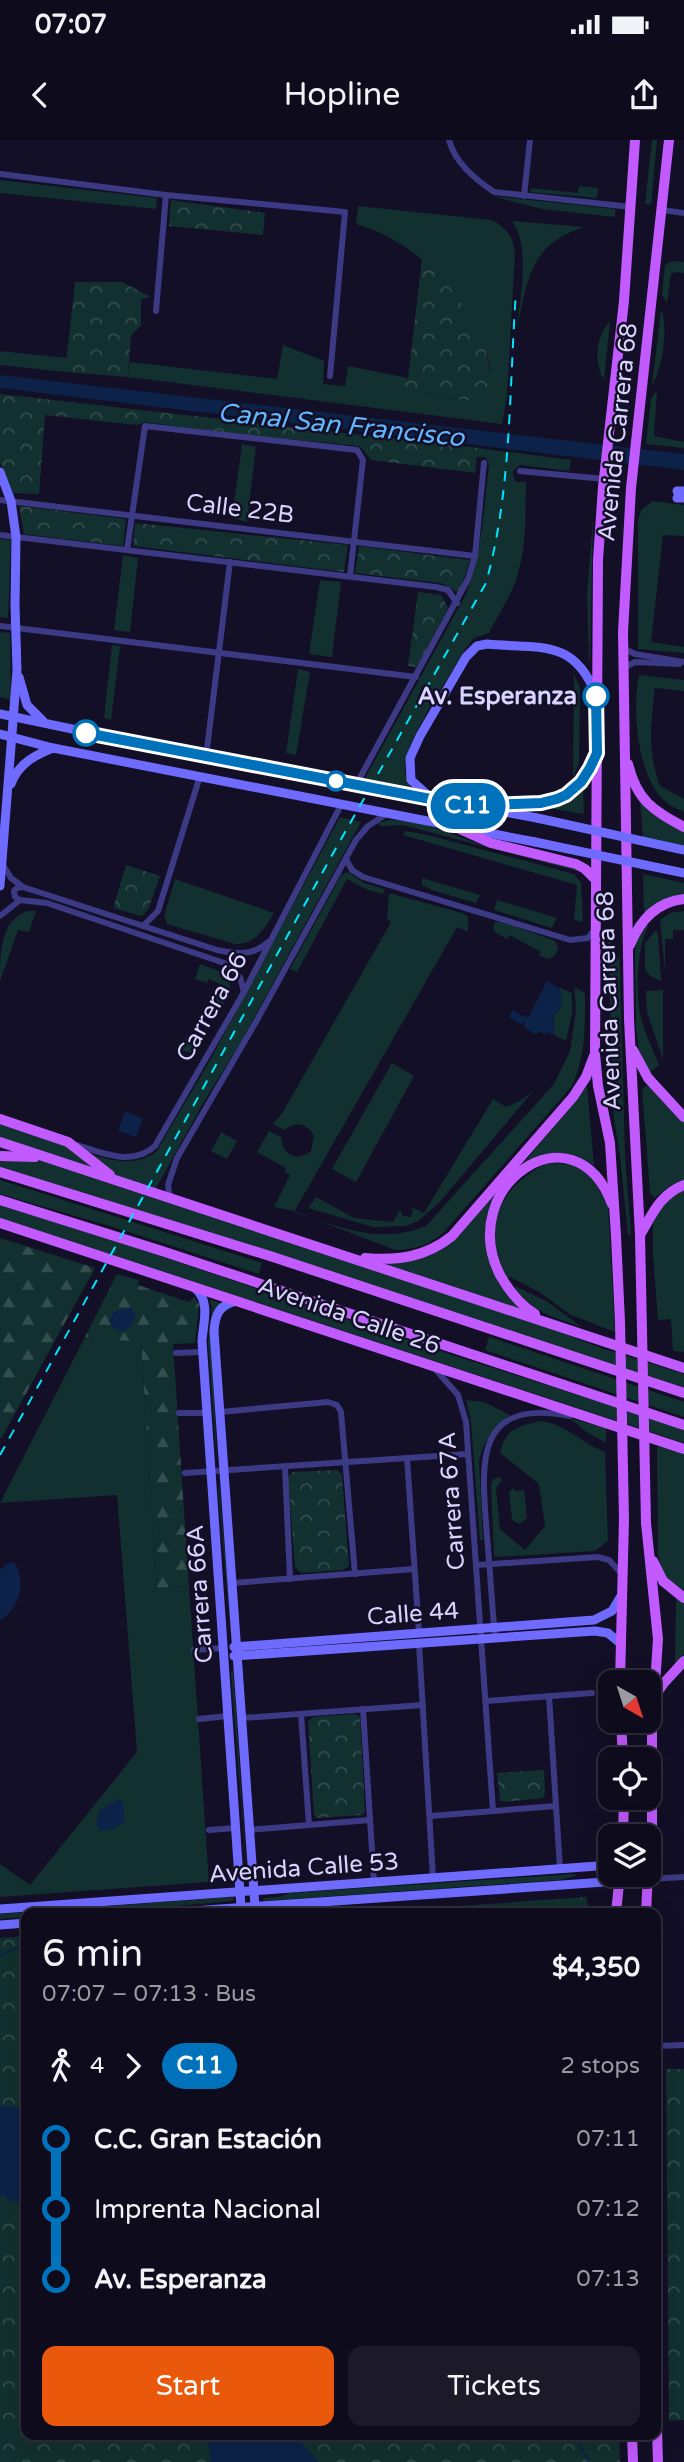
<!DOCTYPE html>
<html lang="en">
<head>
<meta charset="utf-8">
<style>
  :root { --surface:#0e0b1c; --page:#1c1929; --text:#f1f3f6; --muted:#9b9ba3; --line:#2e2b3b; --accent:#ea580c }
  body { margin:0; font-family:"Varela Round",sans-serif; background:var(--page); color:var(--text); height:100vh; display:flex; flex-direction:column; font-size:26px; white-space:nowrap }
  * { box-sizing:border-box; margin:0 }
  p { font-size:23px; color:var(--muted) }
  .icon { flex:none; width:38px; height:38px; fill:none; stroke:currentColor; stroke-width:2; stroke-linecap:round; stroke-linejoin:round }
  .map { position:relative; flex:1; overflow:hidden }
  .drawer { position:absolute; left:21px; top:1768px; width:640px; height:532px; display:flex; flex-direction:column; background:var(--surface); border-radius:14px; box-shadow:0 7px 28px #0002,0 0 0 2px var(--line) }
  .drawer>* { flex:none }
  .badge { padding:0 14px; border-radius:23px; font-size:24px; line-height:46px }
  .needle { width:46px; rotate:141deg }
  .tools { position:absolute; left:598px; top:1530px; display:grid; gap:14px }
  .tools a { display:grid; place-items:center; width:63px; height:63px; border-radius:14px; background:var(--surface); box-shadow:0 7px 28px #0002,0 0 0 2px var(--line); font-size:35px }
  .map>.badge { position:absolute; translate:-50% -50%; box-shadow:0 0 0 4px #fff }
  .legs { display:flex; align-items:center; gap:10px; height:77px; padding:0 21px; font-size:23px }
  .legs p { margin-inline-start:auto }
  .summary { display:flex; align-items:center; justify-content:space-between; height:119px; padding:0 21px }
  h1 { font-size:38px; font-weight:600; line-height:52px }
  .button { display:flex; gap:14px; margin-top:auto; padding:14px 21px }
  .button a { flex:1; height:80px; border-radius:14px; background:var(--accent); color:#fff; font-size:28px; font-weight:600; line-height:80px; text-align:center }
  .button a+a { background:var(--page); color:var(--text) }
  ul { padding:0 21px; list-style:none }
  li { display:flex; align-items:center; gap:24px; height:70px; font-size:26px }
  li i { display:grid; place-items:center; width:10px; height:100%; margin:0 9px; background:currentColor }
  li i::after { content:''; width:18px; height:18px; margin:-9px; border:5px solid; border-radius:50%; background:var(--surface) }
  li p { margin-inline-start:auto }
  li:first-child i { background:linear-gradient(#0000 50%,currentColor 0) }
  li:last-child i { background:linear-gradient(currentColor 50%,#0000 0) }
  .status { display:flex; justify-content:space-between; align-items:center; height:49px; padding:0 35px; background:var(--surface); direction:ltr }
  .status svg { height:19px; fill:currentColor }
  header { display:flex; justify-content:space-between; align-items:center; height:91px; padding:0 21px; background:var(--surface); font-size:32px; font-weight:600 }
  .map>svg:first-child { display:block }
  .grass { fill:#12302f }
  .forest { fill:url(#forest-firs) }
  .park { fill:url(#park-crowns) }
  .water { fill:#0c2248 }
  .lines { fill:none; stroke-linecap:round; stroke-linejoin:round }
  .stream { stroke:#0c2248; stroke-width:2 }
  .street { stroke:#3d3a85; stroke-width:6 }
  .secondary { stroke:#6f6bff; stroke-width:9 }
  .primary { stroke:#c25bff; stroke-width:10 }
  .rail { stroke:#00e5ff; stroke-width:2; stroke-dasharray:10 9; stroke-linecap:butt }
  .secondary-bridge { stroke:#6f6bff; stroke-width:9 }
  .primary-bridge { stroke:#c25bff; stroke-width:10 }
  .line-1-casing { stroke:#fff; stroke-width:16 }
  .line-1 { stroke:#0072bc; stroke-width:10 }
  .stop-1-dot { fill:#fff; stroke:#0072bc; stroke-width:3.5 }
  .labels { text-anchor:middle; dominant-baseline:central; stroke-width:5; stroke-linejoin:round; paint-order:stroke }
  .street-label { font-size:24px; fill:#d9d4ff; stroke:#130f26 }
  .stop-label { font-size:24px; font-weight:bold; fill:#d9d4ff; stroke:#130f26; text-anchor:end }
  .water-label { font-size:26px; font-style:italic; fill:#62b6ff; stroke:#130f26 }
</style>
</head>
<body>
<div class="status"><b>07:07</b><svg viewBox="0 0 49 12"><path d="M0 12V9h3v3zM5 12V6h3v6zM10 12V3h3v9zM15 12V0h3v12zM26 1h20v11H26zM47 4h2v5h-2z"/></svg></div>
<header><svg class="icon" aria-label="back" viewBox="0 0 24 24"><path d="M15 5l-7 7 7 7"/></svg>Hopline<svg class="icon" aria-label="share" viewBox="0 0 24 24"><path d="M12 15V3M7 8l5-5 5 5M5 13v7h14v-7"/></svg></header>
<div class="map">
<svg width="684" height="2322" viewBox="0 0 684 2322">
  <defs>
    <pattern id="forest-firs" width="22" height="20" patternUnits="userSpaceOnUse" patternTransform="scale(1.75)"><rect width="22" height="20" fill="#12302f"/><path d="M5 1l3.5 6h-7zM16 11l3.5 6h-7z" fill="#344d4e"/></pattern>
    <pattern id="park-crowns" width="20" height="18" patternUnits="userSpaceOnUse" patternTransform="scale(1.75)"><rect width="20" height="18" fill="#12302f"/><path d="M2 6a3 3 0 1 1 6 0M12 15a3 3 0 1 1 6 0" fill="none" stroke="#344d4e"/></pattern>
  </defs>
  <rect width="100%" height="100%" fill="#130f26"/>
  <!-- grass -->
  <g class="grass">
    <path d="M652 0H657L651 65 645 64Z"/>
    <path d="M0 40 157 58 156 69 0 53Z"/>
    <path d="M579 46 598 48 597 58 530 52 531 48 578 53Z"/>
    <path d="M491 56 615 69V77L542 69Z"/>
    <path d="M358 66 492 80C507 88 514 98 515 114L507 256 502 284 128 237 130 222 277 239 283 205 324 221 323 244 345 246 348 226 408 238 404 247 444 258 467 260 490 231C489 215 483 203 476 189 451 140 410 100 356 84Z"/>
    <path d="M512 81 585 87C530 103 528 139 517 188 520 157 531 108 512 81Z"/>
    <path d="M672 121 684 122V133L676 132 671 134 667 163 662 155 665 125Z"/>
    <path d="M661 169C669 186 662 230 652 245Z"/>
    <path d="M610 181 604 240C593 222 596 196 610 181Z"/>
    <path d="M0 211 67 218 65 232 0 225Z"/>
    <path d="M657 250 654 296 684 302V308L646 304 651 259Z"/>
    <path d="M242 304 256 307 247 382 232 378Z"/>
    <path d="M478 308 571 320 569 331 520 325 513 331V336L516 342H526C525 371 527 402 519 429 514 452 499 473 489 493L474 498 466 508C449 538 413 588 406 620 403 631 407 642 413 650L363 642 466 454C482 412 484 369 489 324L485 317H477Z"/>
    <path d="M653 361 684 365V396L663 395 651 502 684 507V513L638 509V380L642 369Z"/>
    <path d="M593 380 590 520 589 521 587 454Z"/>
    <path d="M0 399 11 400 8 478 0 477Z"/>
    <path d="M123 415 138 418 130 492 114 490Z"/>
    <path d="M320 440 341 442 332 517 309 514Z"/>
    <path d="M0 492 10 493 11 560 0 557Z"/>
    <path d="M112 505 120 506 111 580 104 578Z"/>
    <path d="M298 529 310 532 296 615 286 613Z"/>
    <path d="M574 535 580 547 579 623 573 637Z"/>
    <path d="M639 535 684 540V551L655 548C651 586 647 610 660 646L684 659V672C678 669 670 666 665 661 637 636 632 570 639 535Z"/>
    <path d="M583 646 584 674 542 667 562 661Z"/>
    <path d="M640 662 684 690V707L643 698Z"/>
    <path d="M340 677 361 682 242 900 202 965 155 1050 120 1038 87 1013C112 1020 132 1028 156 1012L209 922Z"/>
    <path d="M390 680C424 679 457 698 490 707 517 714 546 720 574 727L577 731 403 685 381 686 376 683Z"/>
    <path d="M405 691 428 695 574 734 581 743 583 782 574 780 577 745 403 695Z"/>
    <path d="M348 732 364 743 385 749 383 754 368 750 347 739 297 832 290 829 341 735Z"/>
    <path d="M643 734 684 743V757L644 775Z"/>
    <path d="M422 738 480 755 476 763 435 751 422 745Z"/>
    <path d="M175 739 274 773C264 789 257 804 235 804L167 784 164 776Z"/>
    <path d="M389 753 462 773 468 777V792L457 787 294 1072C339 1087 380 1105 426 1086L554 944 570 911 576 870 574 847 585 853C585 885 586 916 572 946L444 1092C430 1105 413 1110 395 1110L294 1071 274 1067 290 1035 284 1032 286 1028 257 1012 269 991 281 997C282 1015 297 1022 311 1011L314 996C307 983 296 981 284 990L273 984 283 972 391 782 387 779Z"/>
    <path d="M497 760 557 778 552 788 494 770Z"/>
    <path d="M28 771H36L29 792 18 790 0 841C0 815 0 779 28 771Z"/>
    <path d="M684 771V790H673V799H665V831L660 780 670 773Z"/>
    <path d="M495 782H503L555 801 558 808 556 814 550 819 539 816 541 812 510 795 507 799 495 792 493 788Z"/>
    <path d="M645 785 648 787C637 805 636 852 640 873 643 891 653 909 659 925L649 933 639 910 636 886 635 814 636 800Z"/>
    <path d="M655 791 658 793 661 841 650 836 645 829V803Z"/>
    <path d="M611 798 612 818H619V799L625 1015 631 1095H628L620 1015 614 978 608 801Z"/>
    <path d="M200 824 227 834C235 846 226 857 221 869L215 866 220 844 209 839 207 843 195 839Z"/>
    <path d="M558 847 572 853V874L566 901 554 895V876L560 869 561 851Z"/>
    <path d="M663 850V919L647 872 646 851Z"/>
    <path d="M202 889 208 893 196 914 181 910 187 895 198 897Z"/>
    <path d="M392 923 414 936 356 1042 332 1029Z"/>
    <path d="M649 944 684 983V1040L671 1045 654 1058 650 1052 642 949Z"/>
    <path d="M587 946 594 1025C565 1005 545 1013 518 1030Z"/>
    <path d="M533 951 439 1063 418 1081 406 1086 373 1087 308 1068 316 1057 354 1078 393 1082 400 1070 403 1076 410 1077 413 1072 411 1067 424 1073 493 959 506 967 520 961Z"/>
    <path d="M0 984 68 1006 98 1032 0 998Z"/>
    <path d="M221 992 237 1001 227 1019 211 1011Z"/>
    <path d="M0 1020 43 1021 540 1184 601 1208 684 1234V1250L0 1029Z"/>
    <path d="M548 1023 571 1024 590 1034 608 1065 615 1192 571 1175 539 1152 510 1137 507 1139C503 1129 498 1119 496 1108 488 1069 514 1038 548 1023Z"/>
    <path d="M0 1040 262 1123 259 1134 113 1087 0 1054Z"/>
    <path d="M684 1049V1212L673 1211 671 1179 658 1180 653 1116V1080L667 1060Z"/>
    <path d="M492 1057 494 1059C474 1104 501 1131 522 1169L373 1122C440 1125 451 1105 492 1057Z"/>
    <path d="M0 1065 137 1108 446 1213 684 1289V1303L0 1078Z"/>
    <path d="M514 1147H517L546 1161 582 1187C552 1177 533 1172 514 1147Z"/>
    <path d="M210 1160 221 1163 214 1171 211 1189 217 1322 208 1202 212 1167Z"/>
    <path d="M85 1197 141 1201 157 1449 189 1447 209 1742 0 1757V1724L30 1745 137 1612 117 1355 0 1363Z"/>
    <path d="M489 1197 684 1262V1277L485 1210Z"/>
    <path d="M466 1260 484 1262 510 1275C495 1288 483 1301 479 1321L483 1400H480L471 1282Z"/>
    <path d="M569 1278 606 1288V1303L588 1293Z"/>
    <path d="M540 1281C564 1283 582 1303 605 1312L608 1401 595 1411 494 1417 491 1344 493 1339 499 1337 502 1340 496 1348 500 1389 525 1410 545 1386 539 1344 500 1313C506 1288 517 1287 540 1281Z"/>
    <path d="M661 1306 684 1314V1453L663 1436 658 1415 657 1307Z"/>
    <path d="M219 1346 232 1493 231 1494 218 1348Z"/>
    <path d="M513 1348 516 1351 524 1350 527 1378 520 1384 512 1380 509 1352Z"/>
    <path d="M676 1458 684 1463V1514L675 1524Z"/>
    <path d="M233 1531 247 1737 231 1532Z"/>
    <path d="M575 1734 576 1736 559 1740 264 1761 263 1758 279 1757 289 1753Z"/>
    <path d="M233 1757V1761C164 1767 96 1773 26 1773V1777L0 1779V1774Z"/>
  </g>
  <!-- forest -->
  <g class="forest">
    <path d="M0 1098 95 1128 1 1299 0 1298Z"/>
    <path d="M117 1134 139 1140 138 1145 189 1162 194 1157 199 1164 195 1203 173 1204 189 1447 157 1449 141 1202 85 1197Z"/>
  </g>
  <!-- park -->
  <g class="park">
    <path d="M171 60 265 73 263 95 169 86Z"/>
    <path d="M422 119C464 159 497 200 489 262L444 258 403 247 408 238Z"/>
    <path d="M75 142H122L151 157 141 159V185L131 196 128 237 65 232Z"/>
    <path d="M0 254 478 308 475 333 371 320 361 307 351 305 233 294 145 282 137 285 45 275 39 354 13 353 0 323Z"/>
    <path d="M19 366 126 379 123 406 24 394Z"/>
    <path d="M135 383 348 405 344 432 133 406Z"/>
    <path d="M359 406 460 419 470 420 460 450 457 452 441 443 355 433Z"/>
    <path d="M418 452 441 455 448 468 417 527 408 526Z"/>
    <path d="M126 725 160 736 148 770 142 776 113 768Z"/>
    <path d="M337 1330 342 1335 349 1426 343 1430 301 1433 295 1427 288 1337 292 1332Z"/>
    <path d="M355 1574 360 1577 365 1672 361 1675 316 1678 314 1674 308 1581 313 1577Z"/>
    <path d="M544 1630 545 1653 543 1658 504 1662 500 1660 497 1633Z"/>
    <path d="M586 1757 590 1773H360Z"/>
    <path d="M26 1796V2294H619L620 2322H0V1798Z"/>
    <path d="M666 1929H684V2280L669 2281Z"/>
  </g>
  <!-- water -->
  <g class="water">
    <path d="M0 235 684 314V330L0 248Z"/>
    <path d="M547 841 561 850 562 865 553 878 554 895 548 892 546 895 539 891 536 895 524 887 525 883 522 882 520 884 509 877 513 870 525 877 529 876Z"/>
    <path d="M125 972 143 978 136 997 118 991Z"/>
    <path d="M130 1168 136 1173 132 1185 123 1192 113 1188 109 1181 114 1172Z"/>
    <path d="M14 1422C27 1442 20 1468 0 1480V1430L8 1423Z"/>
    <path d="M119 1659 124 1663V1682L113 1689 102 1691 96 1685 99 1671Z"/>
    <path d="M0 1966 26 1967V2065L0 2056Z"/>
    <path d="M208 2294H293L319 2322H210Z"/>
  </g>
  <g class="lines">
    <!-- stream -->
    <g class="stream">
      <path d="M0 1815 26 1804"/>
      <path d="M573 2294 589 2322"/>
    </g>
    <!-- street -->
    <g class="street">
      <path d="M449 0C455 23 475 39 494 52L631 67"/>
      <path d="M0 34 166 55 345 72 330 236"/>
      <path d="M524 56 530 0"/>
      <path d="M662 70 684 73"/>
      <path d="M156 171 166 55"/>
      <path d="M520 331 604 339"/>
      <path d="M0 360 475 416"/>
      <path d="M0 395 436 447 448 450 457 463"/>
      <path d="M127 410 145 286 357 310 363 320 350 436"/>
      <path d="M0 486 416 537"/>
      <path d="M623 508 635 514 684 522"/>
      <path d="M625 527 635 522 679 524"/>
      <path d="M206 617 230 422"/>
      <path d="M356 645 468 439 475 416 484 323"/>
      <path d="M346 719 352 730 363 737 570 800 588 798 595 789"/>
      <path d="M3 725 11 738 23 747 217 810C235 814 254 816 268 802"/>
      <path d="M20 760 15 757 14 751 17 748 23 747"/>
      <path d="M0 776 20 760 47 763 227 824 240 837 244 852"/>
      <path d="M143 786 158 771 200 636"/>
      <path d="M77 1005C103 1013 132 1027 155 1006L244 852 342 663"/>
      <path d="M170 1059 168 1045 177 1018 257 880 356 700 368 686 388 673"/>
      <path d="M176 1213 202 1212"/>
      <path d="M436 1230 458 1255 466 1282 493 1671"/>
      <path d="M220 1272 328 1262 337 1265 341 1272 355 1434"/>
      <path d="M179 1273H207"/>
      <path d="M407 1318 419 1493"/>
      <path d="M285 1327 290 1439"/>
      <path d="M185 1333 468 1314"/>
      <path d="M477 1425 598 1417 609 1420 622 1434"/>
      <path d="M232 1443 414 1429"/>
      <path d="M495 1498C492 1464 490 1430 487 1396 482 1327 471 1257 570 1276"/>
      <path d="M419 1504 433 1738"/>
      <path d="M194 1510 223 1508"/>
      <path d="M549 1556 560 1729"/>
      <path d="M486 1561 592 1553"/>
      <path d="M363 1569 374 1742"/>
      <path d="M301 1574 309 1685"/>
      <path d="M242 1578 423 1565"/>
      <path d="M199 1579 228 1576"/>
      <path d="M430 1676 556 1666"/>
      <path d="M209 1690 236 1688"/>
      <path d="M249 1690 370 1680"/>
      <path d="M648 1739 684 1737"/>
      <path d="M656 1906 684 1905"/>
    </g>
    <!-- secondary -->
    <g class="secondary">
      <path d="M0 332 11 361 16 397 15 465 17 530 0 746"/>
      <path d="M677 351H684"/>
      <path d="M677 358H684"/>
      <path d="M19 537 27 565 43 581"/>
      <path d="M0 574 206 617 537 678"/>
      <path d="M0 594 53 608 535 702"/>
      <path d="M11 644C18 624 35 615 53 608"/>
      <path d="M430 657 411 640 410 618 420 596 466 517 477 506 487 504C540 509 574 498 596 555"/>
      <path d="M195 1148C211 1162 203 1183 202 1201L241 1767"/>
      <path d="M236 1161C219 1165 215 1175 214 1191L255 1766"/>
      <path d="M234 1507 594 1480 612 1471 621 1456"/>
      <path d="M234 1516 595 1491 608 1493 620 1503"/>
      <path d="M0 1769 611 1725"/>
      <path d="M163 1773 648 1739"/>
      <path d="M0 1785 26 1783"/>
    </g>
    <!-- primary -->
    <g class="primary">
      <path d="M628 624C637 661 653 670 684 687"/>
      <path d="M467 666C525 662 567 677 596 615"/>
      <path d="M453 686 491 703 576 724 585 729 596 740"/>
      <path d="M630 805C640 780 657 762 684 759"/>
      <path d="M633 910 648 938 684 977"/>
      <path d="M0 979 68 1002 110 1035"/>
      <path d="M0 1002 684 1228"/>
      <path d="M0 1016 35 1017"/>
      <path d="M0 1032 273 1117 684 1253"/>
      <path d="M0 1060 162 1111 684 1285"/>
      <path d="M0 1083 684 1309"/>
      <path d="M640 1095 629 879 623 492 631 348 669 0"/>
      <path d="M640 1095C652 1075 660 1054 684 1045"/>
      <path d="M616 1096 610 1003 598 946 595 914 598 420 603 347 624 161 635 0"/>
      <path d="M365 1118C398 1121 426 1117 452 1096L573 957 586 937 594 916"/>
      <path d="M535 1174C519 1164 509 1151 500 1135 455 1046 574 963 612 1064"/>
      <path d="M646 1383 658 1499 652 1591V1684L649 1722"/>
      <path d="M653 1421 663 1441 684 1458"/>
      <path d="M620 1542 624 1379"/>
      <path d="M657 1553 664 1543 684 1521"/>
      <path d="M621 1580 623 1619"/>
      <path d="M623 1696 624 1657"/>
      <path d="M616 1773 620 1734"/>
      <path d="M646 1773 648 1734"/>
      <path d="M656 2256 658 2322"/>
      <path d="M632 2294 633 2322"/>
    </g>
    <!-- rail -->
    <path class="rail" d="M0 1315 331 717 486 443C512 350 509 248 516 152"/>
    <!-- secondary-bridge -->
    <g class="secondary-bridge">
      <path d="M537 678 684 710"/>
      <path d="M535 702 684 733"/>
    </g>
    <!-- primary-bridge -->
    <g class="primary-bridge">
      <path d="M640 1095 646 1383"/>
      <path d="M616 1096 620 1182 624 1379"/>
    </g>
  </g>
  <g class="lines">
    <!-- line-1 casing -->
    <g class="line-1-casing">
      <path id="line-1" d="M86 593 467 666 541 663 557 659 566 655 581 642 590 628 597 613 596 556"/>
    </g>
    <!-- line-1 -->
    <use href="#line-1" class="line-1"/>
  </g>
  <!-- markers -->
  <g class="stop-1-dot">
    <circle cx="596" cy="556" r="12"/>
    <circle cx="86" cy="593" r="12"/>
    <circle cx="336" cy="641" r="9"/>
  </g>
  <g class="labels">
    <!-- street labels -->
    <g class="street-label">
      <text transform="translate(618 292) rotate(-84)">Avenida Carrera 68</text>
      <text transform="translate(240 369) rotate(7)">Calle 22B</text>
      <text transform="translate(609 861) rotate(-92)">Avenida Carrera 68</text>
      <text transform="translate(212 867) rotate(-61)">Carrera 66</text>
      <text transform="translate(349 1176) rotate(19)">Avenida Calle 26</text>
      <text transform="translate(452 1361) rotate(-94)">Carrera 67A</text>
      <text transform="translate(200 1454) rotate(-94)">Carrera 66A</text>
      <text transform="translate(413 1474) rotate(-4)">Calle 44</text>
      <text transform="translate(304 1728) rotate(-4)">Avenida Calle 53</text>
    </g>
    <!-- stop labels -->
    <g class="stop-label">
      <text x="577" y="556">Av. Esperanza</text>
    </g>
    <!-- water labels -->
    <g class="water-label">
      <text transform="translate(341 285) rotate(6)">Canal San Francisco</text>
    </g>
  </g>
</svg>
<div class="tools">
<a><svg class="needle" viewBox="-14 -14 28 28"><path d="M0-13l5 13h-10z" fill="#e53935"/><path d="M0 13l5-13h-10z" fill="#9b9ba3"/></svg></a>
<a><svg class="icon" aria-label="locate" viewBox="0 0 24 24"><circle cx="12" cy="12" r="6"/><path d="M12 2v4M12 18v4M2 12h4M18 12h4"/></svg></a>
<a><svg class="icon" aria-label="layers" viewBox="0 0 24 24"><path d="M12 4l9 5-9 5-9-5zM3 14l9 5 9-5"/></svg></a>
</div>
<b class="badge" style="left:468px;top:666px;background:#0072bc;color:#fff">C11</b>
<section class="drawer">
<div class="summary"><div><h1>6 min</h1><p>07:07 – 07:13 · Bus</p></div><b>$4,350</b></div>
<div class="legs"><svg class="icon" aria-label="walk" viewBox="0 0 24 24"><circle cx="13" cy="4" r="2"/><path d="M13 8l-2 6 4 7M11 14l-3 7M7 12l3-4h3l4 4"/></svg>4<svg class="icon" aria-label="forward" viewBox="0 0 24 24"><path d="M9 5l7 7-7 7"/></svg><b class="badge" style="background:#0072bc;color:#fff">C11</b><p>2 stops</p></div>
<ul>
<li><i style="color:#0072bc"></i><b>C.C. Gran Estación</b><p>07:11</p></li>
<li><i style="color:#0072bc"></i><span>Imprenta Nacional</span><p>07:12</p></li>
<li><i style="color:#0072bc"></i><b>Av. Esperanza</b><p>07:13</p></li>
</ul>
<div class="button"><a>Start</a><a>Tickets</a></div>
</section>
</div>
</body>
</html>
